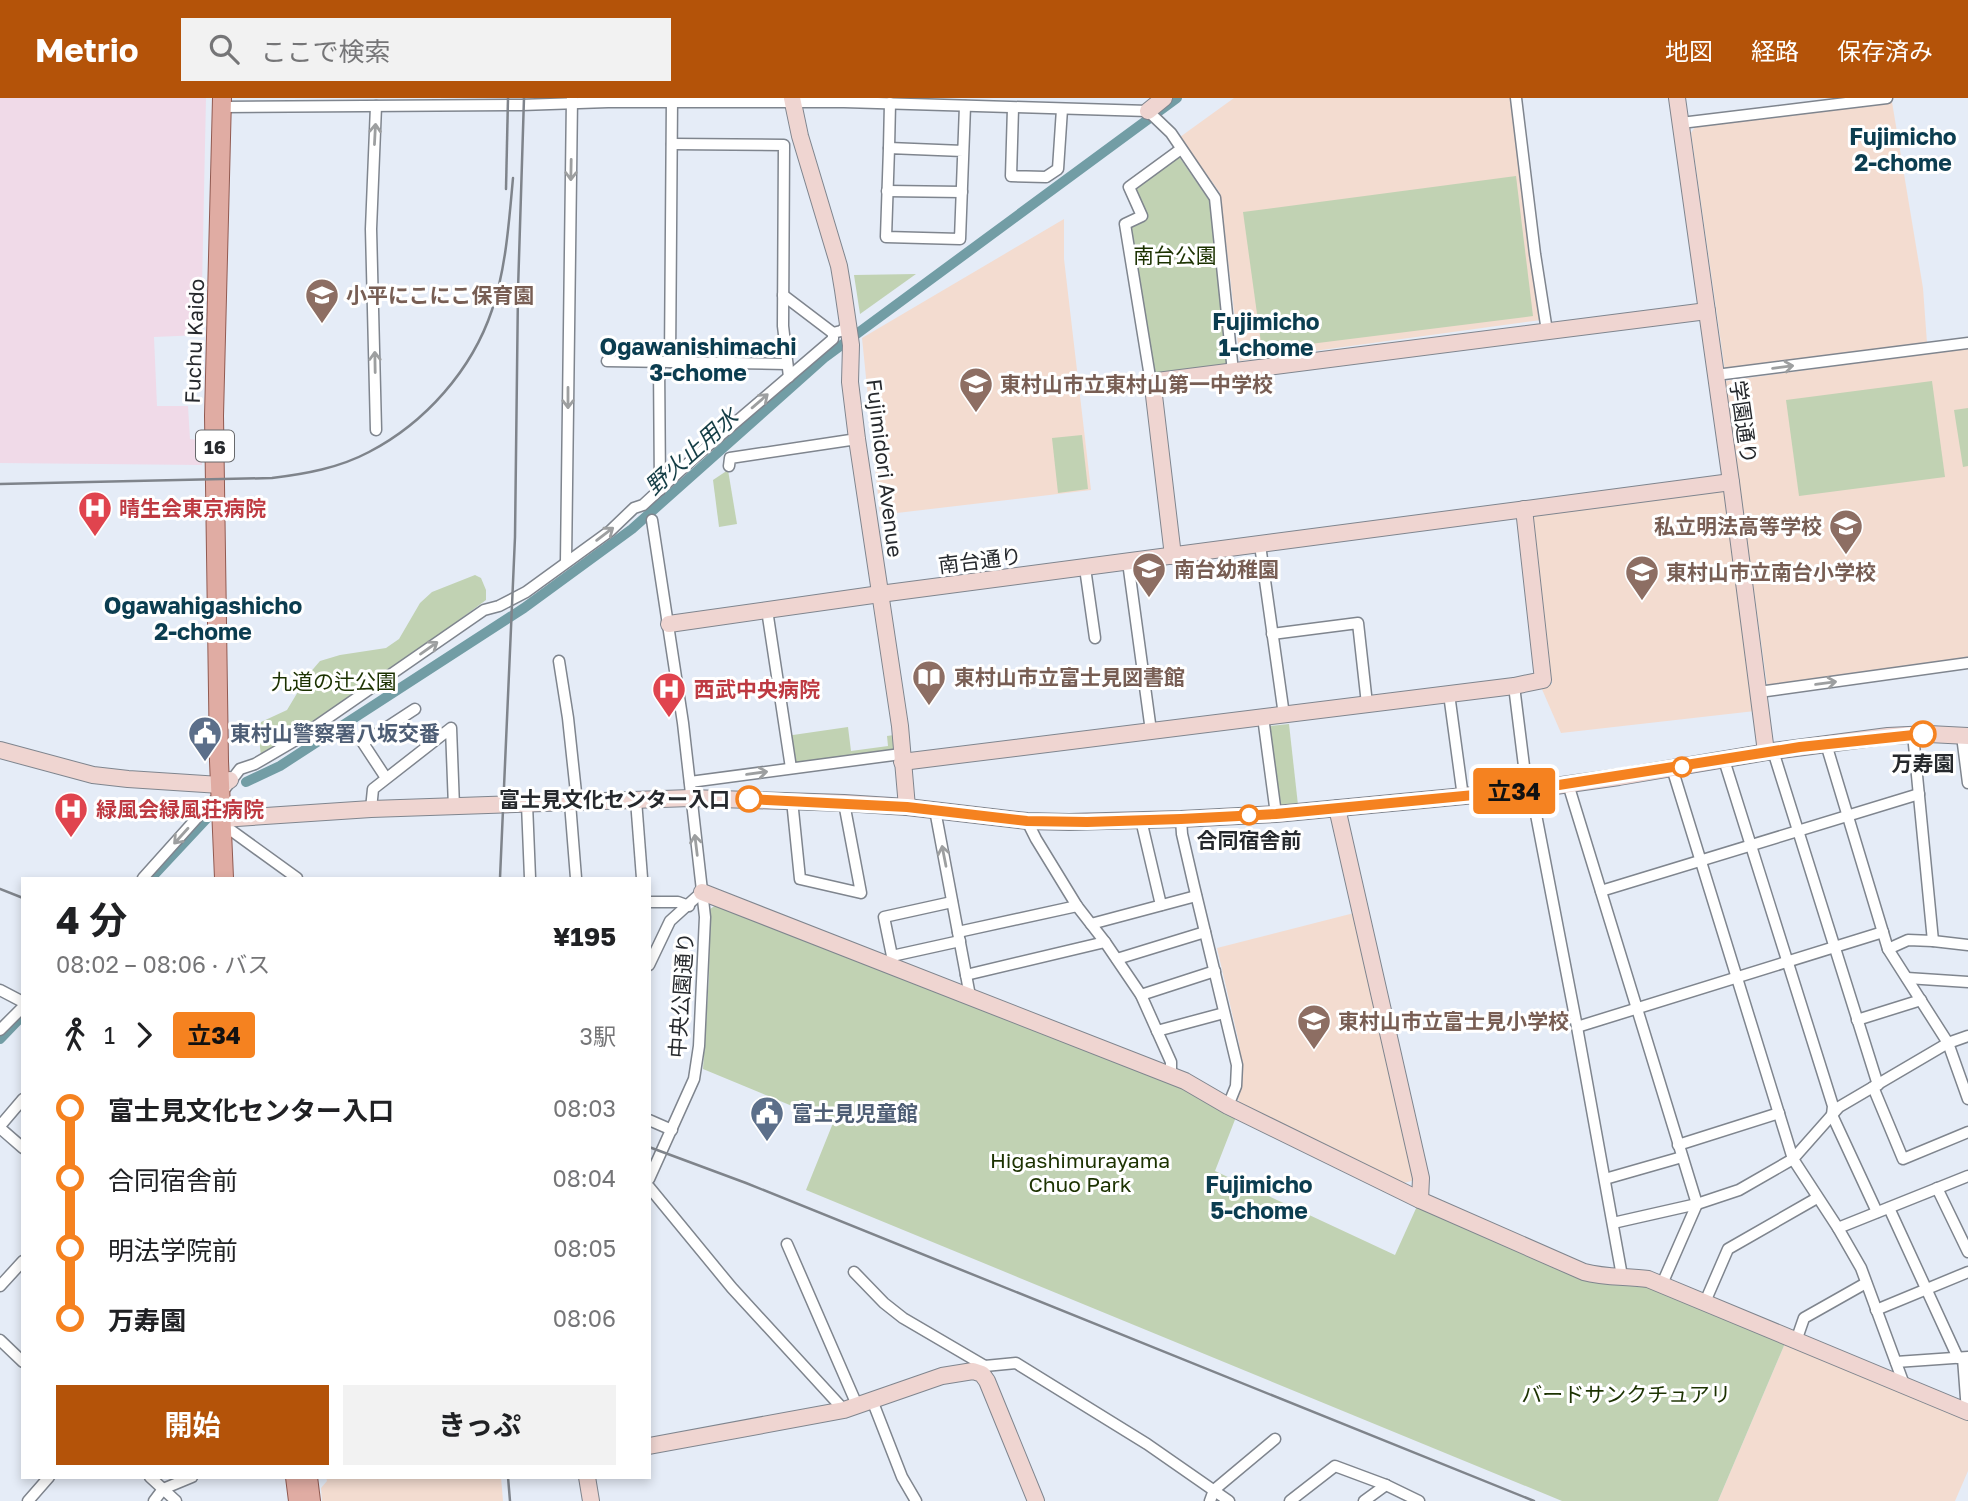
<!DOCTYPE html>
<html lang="ja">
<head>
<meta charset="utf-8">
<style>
  :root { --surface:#fff; --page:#f2f2f2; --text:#202124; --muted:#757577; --accent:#b45309 }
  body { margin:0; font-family:"Golos Text","Noto Sans JP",sans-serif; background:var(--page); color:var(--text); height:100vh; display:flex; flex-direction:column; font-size:26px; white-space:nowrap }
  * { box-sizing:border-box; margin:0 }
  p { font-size:23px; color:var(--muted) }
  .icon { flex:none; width:38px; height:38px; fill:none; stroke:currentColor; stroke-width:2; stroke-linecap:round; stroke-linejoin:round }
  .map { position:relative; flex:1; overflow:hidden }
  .drawer { position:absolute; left:21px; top:779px; width:630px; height:602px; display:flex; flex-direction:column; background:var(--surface); border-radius:0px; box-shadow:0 4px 10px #0003 }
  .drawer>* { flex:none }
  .badge { padding:0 14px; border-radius:5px; font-size:24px; line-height:46px }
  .map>.badge { position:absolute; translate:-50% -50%; box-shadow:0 0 0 4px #fff }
  .legs { display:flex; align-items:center; gap:10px; height:77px; padding:0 35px; font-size:23px }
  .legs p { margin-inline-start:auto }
  .headline { display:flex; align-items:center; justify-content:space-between; height:119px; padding:0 35px }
  h1 { font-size:38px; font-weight:700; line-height:52px }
  .action { display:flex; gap:14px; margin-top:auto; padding:14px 35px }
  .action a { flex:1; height:80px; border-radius:0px; background:var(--accent); color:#fff; font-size:28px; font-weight:700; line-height:80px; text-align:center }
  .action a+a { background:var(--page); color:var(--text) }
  ul { padding:0 35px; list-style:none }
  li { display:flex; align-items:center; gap:24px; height:70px; font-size:26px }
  li i { display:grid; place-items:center; width:10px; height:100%; margin:0 9px; background:currentColor }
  li i::after { content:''; width:18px; height:18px; margin:-9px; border:5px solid; border-radius:50%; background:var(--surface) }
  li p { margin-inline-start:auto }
  li:first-child i { background:linear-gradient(#0000 50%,currentColor 0) }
  li:last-child i { background:linear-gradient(currentColor 50%,#0000 0) }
  header { display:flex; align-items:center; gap:42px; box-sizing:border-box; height:98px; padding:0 35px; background:var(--accent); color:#fff }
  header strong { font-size:33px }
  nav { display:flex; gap:38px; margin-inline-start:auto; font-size:24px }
  .search { width:490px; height:63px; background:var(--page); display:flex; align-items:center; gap:18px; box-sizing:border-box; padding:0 24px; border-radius:0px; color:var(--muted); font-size:26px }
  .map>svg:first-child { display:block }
  .industrial { fill:#f0dae8 }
  .education { fill:#f3dcd0 }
  .green { fill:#c1d2b3 }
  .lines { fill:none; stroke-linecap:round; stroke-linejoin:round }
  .canal { stroke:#729da5; stroke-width:10 }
  .street-casing { stroke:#7f858e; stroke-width:13 }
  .secondary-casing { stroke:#7f858e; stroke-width:18 }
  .primary-casing { stroke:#915a51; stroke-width:20 }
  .street { stroke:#fff; stroke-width:10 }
  .secondary { stroke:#efd5d1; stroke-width:16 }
  .primary { stroke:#e0aca3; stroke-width:18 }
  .rail { stroke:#7f848b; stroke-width:2.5 }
  .oneway { stroke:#9d9fa0 }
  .line-1-casing { stroke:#fff; stroke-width:16 }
  .line-1 { stroke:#f58220; stroke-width:10 }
  .stop-1-dot { fill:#fff; stroke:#f58220; stroke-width:3.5 }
  .labels { text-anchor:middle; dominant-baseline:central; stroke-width:6; stroke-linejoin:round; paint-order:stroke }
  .shield { fill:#fff; stroke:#67696c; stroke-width:2 }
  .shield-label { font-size:19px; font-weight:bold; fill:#26292d }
  .park-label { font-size:21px; fill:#1c3201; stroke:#fff }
  .education-label { font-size:21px; font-weight:bold; fill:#785e54; stroke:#fff; text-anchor:start }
  .street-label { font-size:21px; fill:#26292d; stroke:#fff }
  .health-label { font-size:21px; font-weight:bold; fill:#be3a42; stroke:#fff; text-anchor:start }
  .service-label { font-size:21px; font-weight:bold; fill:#4e5e75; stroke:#fff; text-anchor:start }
  .stop-label { font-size:21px; font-weight:bold; fill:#26292d; stroke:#fff }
  .neighbourhood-label { font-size:23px; font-weight:bold; fill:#0b3d50; stroke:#fff }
  .water-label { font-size:23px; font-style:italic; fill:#153e46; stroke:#fff }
</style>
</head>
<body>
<header>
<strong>Metrio</strong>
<div class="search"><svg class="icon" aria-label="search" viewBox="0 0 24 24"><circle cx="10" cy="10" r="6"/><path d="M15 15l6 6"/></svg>ここで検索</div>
<nav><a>地図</a><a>経路</a><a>保存済み</a></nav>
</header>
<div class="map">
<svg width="1968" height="1403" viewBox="0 0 1968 1403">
  <rect width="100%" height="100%" fill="#e5ecf7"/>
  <!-- industrial -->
  <path class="industrial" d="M0 0H206L201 237 154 239 157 308H188L190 341 201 342 202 367 0 365Z"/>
  <!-- education -->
  <g class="education">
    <path d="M1234 0H1516L1541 222 1240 263 1220 95 1180 39Z"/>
    <path d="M1892 4 1923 190 1927 245 1725 273 1691 35 1695 29Z"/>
    <path d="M1064 121V161L1091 392 880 417 862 240Z"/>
    <path d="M1968 250V561L1767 587 1725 283Z"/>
    <path d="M1727 388 1755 613 1561 635 1541 589 1552 586 1533 421 1536 416Z"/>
    <path d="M1358 814 1415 1082 1397 1087 1241 1008 1238 1001 1240 985 1239 945 1217 850Z"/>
    <path d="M1786 1243 1968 1318V1373L1955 1403H1718Z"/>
    <path d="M326 1379H501L503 1403H322L321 1390 327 1383Z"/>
  </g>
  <!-- green -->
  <g class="green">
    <path d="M1178 57 1211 105 1228 267 1159 277 1153 275 1129 129 1146 120 1133 91Z"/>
    <path d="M1516 78 1533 218 1262 252 1243 114Z"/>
    <path d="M916 176 860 216 854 177Z"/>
    <path d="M1932 283 1945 379 1799 398 1786 302Z"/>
    <path d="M1968 310V368L1963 369 1954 312Z"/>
    <path d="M1082 337 1088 391 1058 395 1052 340Z"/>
    <path d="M728 372 737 426 719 429 713 382Z"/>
    <path d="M475 477 481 480 486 492V502L393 571 261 658 258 631 261 624 287 612 308 577 320 563 340 557 386 550 399 541 420 505 432 494Z"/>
    <path d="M1289 626 1298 707 1279 709 1270 628Z"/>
    <path d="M848 629 851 653 888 648 887 638 901 636 902 653 791 670 786 638Z"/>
    <path d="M719 805 1191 990 1236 1019 1215 1073 1395 1157 1418 1106 1575 1175 1647 1183 1786 1243 1718 1403H1562L806 1092 833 1025 703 971 709 878 710 811Z"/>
  </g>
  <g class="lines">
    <!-- canal -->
    <g class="canal">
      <path d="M246 684 280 668 524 510 632 431 824 260 1177 0"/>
      <path d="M151 780 208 719"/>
      <path d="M0 941 23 917"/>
    </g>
    <!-- street casing -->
    <g class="street-casing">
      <g id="street">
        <path d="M1516 0 1535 156 1547 233"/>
        <path d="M222 9 521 7 608 4H844L1148 13 1171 35 1215 100 1233 274"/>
        <path d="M1013 10 1011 78 1046 79 1058 71 1062 11"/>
        <path d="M1681 25 1887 0"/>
        <path d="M672 46 784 47 783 228 789 279"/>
        <path d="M889 50 890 5"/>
        <path d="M963 53 889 50 886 139 960 141 965 8"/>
        <path d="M887 93 962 94"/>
        <path d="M783 197 833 235"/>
        <path d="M607 263 787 266"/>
        <path d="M659 264 660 392"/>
        <path d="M670 264 672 0"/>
        <path d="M1716 277 1968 245"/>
        <path d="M1157 283 1150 279 1125 126 1142 118 1129 89 1181 51"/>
        <path d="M376 332 371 131 376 8"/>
        <path d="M729 368 730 360 857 341"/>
        <path d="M1260 447 1284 617"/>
        <path d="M566 464 572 0"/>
        <path d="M1128 464 1151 633"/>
        <path d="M1085 470 1095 540"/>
        <path d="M767 512 791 670"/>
        <path d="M1272 536 1358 525 1367 606"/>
        <path d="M559 563 568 620 577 704"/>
        <path d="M1514 588 1527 692 1533 701 1577 929 1622 1178"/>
        <path d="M1759 594 1968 565"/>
        <path d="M1449 596 1463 699"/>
        <path d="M1263 619 1276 716"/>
        <path d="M1913 636 1933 843"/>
        <path d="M1962 638 1968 685"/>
        <path d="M1826 646 1888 851 1948 945 1968 1001"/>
        <path d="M1773 653 1878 987"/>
        <path d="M1724 662 1833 1008 1832 1017 1877 1114"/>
        <path d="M1672 670 1793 1061 1838 1130 1861 1170 1905 1289"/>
        <path d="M386 680 363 645 415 611"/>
        <path d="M690 684 901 656"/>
        <path d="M1568 686 1697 1106 1662 1186"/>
        <path d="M636 702 642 780"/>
        <path d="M792 702 800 781 861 795 844 705"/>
        <path d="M570 705 576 780"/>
        <path d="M527 706 530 780"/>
        <path d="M371 711 373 691 451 630 454 709"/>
        <path d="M935 712 970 898"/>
        <path d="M1181 721 1182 736 1194 788 1237 967 1236 988 1228 1008"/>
        <path d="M1141 722 1161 807"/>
        <path d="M1027 723 1036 741 1077 808 1105 844 1141 897 1171 964V978"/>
        <path d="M222 728 232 733 297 780"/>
        <path d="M143 780 204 712 220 697 240 671 255 666 296 642 484 512 499 508 526 494 610 433 634 410 643 407 695 359 833 241V235L841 233 849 227"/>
        <path d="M1601 793 1919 696"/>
        <path d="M649 804H678L689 808"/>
        <path d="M1091 826 1196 798"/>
        <path d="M958 834 1077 808"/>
        <path d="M1888 851 1908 842 1933 843 1968 847"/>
        <path d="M892 858 960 843"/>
        <path d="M1117 861 1205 834"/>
        <path d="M890 866 892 858 884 819 952 804"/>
        <path d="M649 867 670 823 702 794"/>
        <path d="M966 877 1105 844"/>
        <path d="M1907 880 1968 884"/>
        <path d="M0 892 23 904"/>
        <path d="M1141 897 1215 873"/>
        <path d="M1857 922 1921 902"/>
        <path d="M1577 929 1883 834"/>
        <path d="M0 932 23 909"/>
        <path d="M1157 933 1224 915"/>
        <path d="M1873 989 1903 1061 1968 1034"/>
        <path d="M649 1022 672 1032"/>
        <path d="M0 1028 23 1001"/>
        <path d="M0 1030 23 1050"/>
        <path d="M1678 1047 1779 1015"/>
        <path d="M649 1081 694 981 699 948 705 819 683 625 652 422"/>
        <path d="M1605 1081 1682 1059"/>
        <path d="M649 1089 732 1190 844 1312"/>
        <path d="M1937 1090 1968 1154"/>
        <path d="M1889 1110 1958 1260"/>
        <path d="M1613 1125 1697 1106 1739 1092 1793 1061 1839 1009 1948 945 1968 938"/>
        <path d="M1838 1130 1968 1078"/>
        <path d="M787 1146 857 1307"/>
        <path d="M854 1174 884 1205 903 1220 985 1268"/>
        <path d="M0 1188 23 1163"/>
        <path d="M1705 1204 1728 1151 1817 1100"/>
        <path d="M1876 1212 1968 1174"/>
        <path d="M0 1242 23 1264"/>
        <path d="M1796 1243 1804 1220 1866 1185"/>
        <path d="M1963 1260 1967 1314"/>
        <path d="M1896 1264 1968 1259"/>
        <path d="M979 1275 985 1268 1016 1265 1147 1346 1229 1403"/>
        <path d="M872 1302 902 1379 916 1403"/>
        <path d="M150 1379 176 1403"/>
        <path d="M28 1403 49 1379"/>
        <path d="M154 1403 163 1391 192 1379"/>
        <path d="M1210 1403 1214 1392 1275 1341"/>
        <path d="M1290 1403 1335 1368 1386 1387 1419 1403"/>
        <path d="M1364 1403 1386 1387"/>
      </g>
    </g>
    <!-- secondary casing -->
    <g class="secondary-casing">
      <g id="secondary">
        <path d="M792 0 800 38 839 168 843 192 851 247 850 284 857 341 900 628 907 709"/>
        <path d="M1677 0 1731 384 1766 654"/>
        <path d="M1148 13 1164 0"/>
        <path d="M1173 458 1153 289 1157 283 1707 213"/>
        <path d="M669 526 880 496 1731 384"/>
        <path d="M0 652 93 677 128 681 220 687 230 682"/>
        <path d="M902 664 1514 588 1543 582 1524 411"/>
        <path d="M1337 710 1421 1080 1420 1102"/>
        <path d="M222 721 371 711 691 700 844 705 907 709 1027 723 1069 724 1181 721 1276 716 1527 692 1619 679 1773 653 1888 638 1929 636 1968 638"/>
        <path d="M702 794 1185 983 1228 1008 1420 1102 1584 1174C1605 1180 1627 1178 1648 1181L1968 1314"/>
        <path d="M649 1348 844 1312 942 1278 973 1273 982 1276 987 1283 1036 1403"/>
        <path d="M587 1379 591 1403"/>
      </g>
    </g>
    <!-- primary casing -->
    <g class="primary-casing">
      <g id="primary">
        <path d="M222 0 214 318 219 663 224 780"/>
        <path d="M295 1379 298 1403"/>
        <path d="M308 1379 311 1403"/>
      </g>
    </g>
    <!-- street -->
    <use href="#street" class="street"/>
    <!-- secondary -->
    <use href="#secondary" class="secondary"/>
    <!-- primary -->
    <use href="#primary" class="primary"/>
    <!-- rail -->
    <g class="rail">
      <path d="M506 91 508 0"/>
      <path d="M0 386 272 380C305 376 339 370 369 354 425 325 472 272 492 212 506 170 509 124 513 80"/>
      <path d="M500 780 515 439 518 192 524 0"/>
      <path d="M0 791 23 800"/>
      <path d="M649 1049 746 1085 1534 1403"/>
      <path d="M508 1379 510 1403"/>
    </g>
  </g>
  <!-- one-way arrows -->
  <defs><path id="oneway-shaft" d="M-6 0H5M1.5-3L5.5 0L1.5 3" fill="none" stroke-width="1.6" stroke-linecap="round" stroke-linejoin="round" transform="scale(1.75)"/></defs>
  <g class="oneway">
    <use href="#oneway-shaft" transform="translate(375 36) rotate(-87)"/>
    <use href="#oneway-shaft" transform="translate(571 72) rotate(91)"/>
    <use href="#oneway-shaft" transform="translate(375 264) rotate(-91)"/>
    <use href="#oneway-shaft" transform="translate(1783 269) rotate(-7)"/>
    <use href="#oneway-shaft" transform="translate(568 300) rotate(90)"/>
    <use href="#oneway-shaft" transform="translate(760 303) rotate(-41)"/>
    <use href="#oneway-shaft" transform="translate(605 436) rotate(-37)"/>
    <use href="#oneway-shaft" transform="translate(429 550) rotate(-35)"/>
    <use href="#oneway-shaft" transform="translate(1826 585) rotate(-8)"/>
    <use href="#oneway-shaft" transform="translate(757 675) rotate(-8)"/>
    <use href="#oneway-shaft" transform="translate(181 738) rotate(132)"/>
    <use href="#oneway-shaft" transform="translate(696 747) rotate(-97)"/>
    <use href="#oneway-shaft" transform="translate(944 758) rotate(-101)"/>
  </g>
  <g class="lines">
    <!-- line-1 casing -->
    <g class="line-1-casing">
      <path id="line-1" d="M749 701 907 709 1027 723 1087 724 1181 721 1276 716 1527 692 1800 649 1923 636"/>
    </g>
    <!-- line-1 -->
    <use href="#line-1" class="line-1"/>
  </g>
  <!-- icons -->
  <defs>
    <g id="school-pin" transform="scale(1.75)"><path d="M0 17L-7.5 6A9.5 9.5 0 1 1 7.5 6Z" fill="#8d6e63" stroke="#fff"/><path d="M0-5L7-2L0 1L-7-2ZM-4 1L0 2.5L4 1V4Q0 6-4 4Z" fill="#fff"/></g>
    <g id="hospital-pin" transform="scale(1.75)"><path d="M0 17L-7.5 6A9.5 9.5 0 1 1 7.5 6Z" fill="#e0444e" stroke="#fff"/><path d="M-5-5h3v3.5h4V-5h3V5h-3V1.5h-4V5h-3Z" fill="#fff"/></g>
    <g id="library-pin" transform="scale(1.75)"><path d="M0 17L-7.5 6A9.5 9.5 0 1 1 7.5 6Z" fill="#8d6e63" stroke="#fff"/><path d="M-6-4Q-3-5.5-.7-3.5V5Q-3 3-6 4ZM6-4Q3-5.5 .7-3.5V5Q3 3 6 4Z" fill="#fff"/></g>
    <g id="civic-pin" transform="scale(1.75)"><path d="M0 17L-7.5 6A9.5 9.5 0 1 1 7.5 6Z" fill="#5c6f8a" stroke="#fff"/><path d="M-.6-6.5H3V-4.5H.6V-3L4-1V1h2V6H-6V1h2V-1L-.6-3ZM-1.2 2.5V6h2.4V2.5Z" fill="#fff"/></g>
  </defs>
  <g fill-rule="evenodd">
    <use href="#school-pin" x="322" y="197"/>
    <use href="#school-pin" x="976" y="286"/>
    <use href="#hospital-pin" x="95" y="410"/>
    <use href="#school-pin" x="1846" y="428"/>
    <use href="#school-pin" x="1149" y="471"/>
    <use href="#school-pin" x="1642" y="474"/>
    <use href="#library-pin" x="929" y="579"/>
    <use href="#hospital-pin" x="669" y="591"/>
    <use href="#civic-pin" x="205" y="635"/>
    <use href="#hospital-pin" x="71" y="711"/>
    <use href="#school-pin" x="1314" y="923"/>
    <use href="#civic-pin" x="767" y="1015"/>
  </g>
  <!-- markers -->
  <g class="stop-1-dot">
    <circle cx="1923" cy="636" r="12"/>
    <circle cx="1682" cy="669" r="9"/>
    <circle cx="749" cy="701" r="12"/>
    <circle cx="1249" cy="717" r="9"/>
  </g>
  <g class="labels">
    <!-- shield labels -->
    <rect class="shield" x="196" y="332.5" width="38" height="31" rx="5"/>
    <g class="shield-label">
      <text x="215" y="348">16</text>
    </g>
    <!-- park labels -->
    <g class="park-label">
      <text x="1175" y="157">南台公園</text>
      <text x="334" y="583">九道の辻公園</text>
      <text x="1080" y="1062">Higashimurayama<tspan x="1080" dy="24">Chuo Park</tspan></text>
      <text x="1626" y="1296">バードサンクチュアリ</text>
    </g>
    <!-- education labels -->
    <g class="education-label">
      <text x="346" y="197">小平にこにこ保育園</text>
      <text x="1000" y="286">東村山市立東村山第一中学校</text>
      <text x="1822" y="428" text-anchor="end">私立明法高等学校</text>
      <text x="1174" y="471">南台幼稚園</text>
      <text x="1666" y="474">東村山市立南台小学校</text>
      <text x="954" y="579">東村山市立富士見図書館</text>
      <text x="1338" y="923">東村山市立富士見小学校</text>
    </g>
    <!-- street labels -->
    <g class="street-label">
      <text transform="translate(194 243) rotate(-88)">Fuchu Kaido</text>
      <text transform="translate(1744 324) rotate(82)">学園通り</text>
      <text transform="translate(885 370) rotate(83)">Fujimidori Avenue</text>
      <text transform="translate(980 462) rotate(-7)">南台通り</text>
      <text transform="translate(681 897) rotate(-86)">中央公園通り</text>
    </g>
    <!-- health labels -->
    <g class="health-label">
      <text x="119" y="410">晴生会東京病院</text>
      <text x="694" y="591">西武中央病院</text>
      <text x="96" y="711">緑風会緑風荘病院</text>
    </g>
    <!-- service labels -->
    <g class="service-label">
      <text x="230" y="635">東村山警察署八坂交番</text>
      <text x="792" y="1015">富士見児童館</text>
    </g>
    <!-- stop labels -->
    <g class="stop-label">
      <text x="1923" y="665">万寿園</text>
      <text x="730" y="701" text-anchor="end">富士見文化センター入口</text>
      <text x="1249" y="742">合同宿舎前</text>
    </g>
    <!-- neighbourhood labels -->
    <g class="neighbourhood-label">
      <text x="1903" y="38">Fujimicho<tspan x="1903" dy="26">2-chome</tspan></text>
      <text x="1266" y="223">Fujimicho<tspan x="1266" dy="26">1-chome</tspan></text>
      <text x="698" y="248">Ogawanishimachi<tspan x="698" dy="26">3-chome</tspan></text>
      <text x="203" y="507">Ogawahigashicho<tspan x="203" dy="26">2-chome</tspan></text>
      <text x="1259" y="1086">Fujimicho<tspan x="1259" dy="26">5-chome</tspan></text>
    </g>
    <!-- water labels -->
    <g class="water-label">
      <text transform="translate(691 353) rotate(-42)">野火止用水</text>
    </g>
  </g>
</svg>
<b class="badge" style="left:1514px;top:693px;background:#f58220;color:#111">立34</b>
<section class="drawer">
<div class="headline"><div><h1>4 分</h1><p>08:02 – 08:06 · バス</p></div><b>¥195</b></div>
<div class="legs"><svg class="icon" aria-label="walk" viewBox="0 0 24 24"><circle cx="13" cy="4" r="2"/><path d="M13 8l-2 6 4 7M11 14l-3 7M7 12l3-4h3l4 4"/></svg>1<svg class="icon" aria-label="forward" viewBox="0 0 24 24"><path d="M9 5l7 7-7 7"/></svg><b class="badge" style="background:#f58220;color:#111">立34</b><p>3駅</p></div>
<ul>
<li><i style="color:#f58220"></i><b>富士見文化センター入口</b><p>08:03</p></li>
<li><i style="color:#f58220"></i><span>合同宿舎前</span><p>08:04</p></li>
<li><i style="color:#f58220"></i><span>明法学院前</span><p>08:05</p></li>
<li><i style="color:#f58220"></i><b>万寿園</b><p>08:06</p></li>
</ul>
<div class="action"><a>開始</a><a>きっぷ</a></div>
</section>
</div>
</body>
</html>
